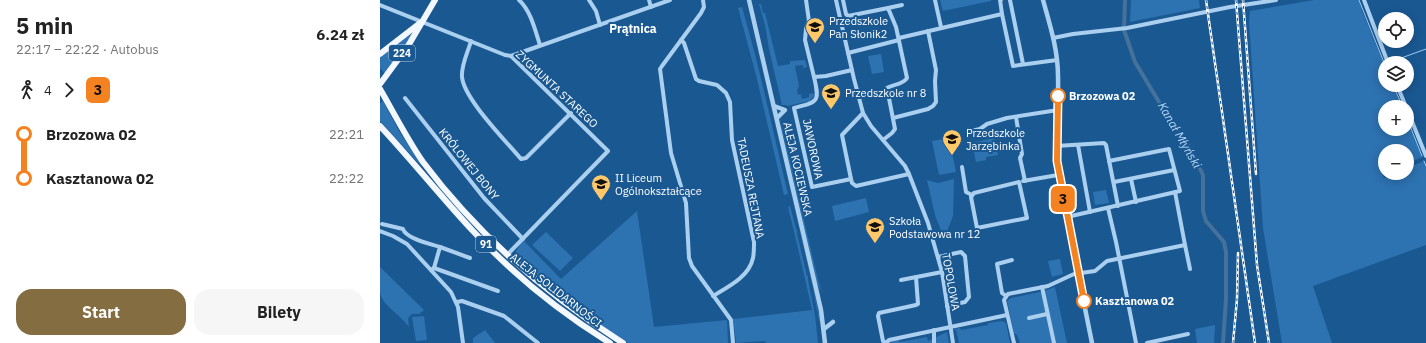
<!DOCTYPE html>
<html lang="pl">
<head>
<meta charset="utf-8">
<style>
  :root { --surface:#fff; --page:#f6f6f6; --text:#222; --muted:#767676; --accent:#856d42 }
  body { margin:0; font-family:"IBM Plex Sans",sans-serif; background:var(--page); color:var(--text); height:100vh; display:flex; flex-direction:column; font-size:15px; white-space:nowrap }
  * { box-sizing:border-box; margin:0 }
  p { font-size:13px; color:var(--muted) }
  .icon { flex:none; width:22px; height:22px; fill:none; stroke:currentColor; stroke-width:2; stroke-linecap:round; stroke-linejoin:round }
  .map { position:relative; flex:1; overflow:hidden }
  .details { display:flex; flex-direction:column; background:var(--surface); width:380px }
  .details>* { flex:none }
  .badge { padding:0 8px; border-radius:6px; font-size:14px; line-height:26px }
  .fabs { position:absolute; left:998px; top:12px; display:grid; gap:8px }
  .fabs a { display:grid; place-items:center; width:36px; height:36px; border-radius:50%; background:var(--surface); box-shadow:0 2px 10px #0003; font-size:20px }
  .map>.badge { position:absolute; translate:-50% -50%; box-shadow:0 0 0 2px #fff }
  .legs { display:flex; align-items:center; gap:6px; height:44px; padding:0 16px; font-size:13px }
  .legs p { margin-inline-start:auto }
  .headline { display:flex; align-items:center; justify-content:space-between; height:68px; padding:0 16px }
  h1 { font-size:22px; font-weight:700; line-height:30px }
  .action { display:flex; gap:8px; margin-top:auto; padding:8px 16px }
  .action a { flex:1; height:46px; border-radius:16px; background:var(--accent); color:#fff; font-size:16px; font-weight:700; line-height:46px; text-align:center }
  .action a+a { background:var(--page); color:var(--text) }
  ul { padding:0 16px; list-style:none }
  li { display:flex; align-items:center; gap:14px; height:44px; font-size:15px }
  li i { display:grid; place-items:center; width:6px; height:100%; margin:0 5px; background:currentColor }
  li i::after { content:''; width:10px; height:10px; margin:-5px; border:3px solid; border-radius:50%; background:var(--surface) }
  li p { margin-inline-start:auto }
  li:first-child i { background:linear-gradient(#0000 50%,currentColor 0) }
  li:last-child i { background:linear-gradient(currentColor 50%,#0000 0) }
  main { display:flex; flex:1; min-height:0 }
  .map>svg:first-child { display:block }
  .green { fill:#2d72b1 }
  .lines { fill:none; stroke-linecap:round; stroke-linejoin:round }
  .stream { stroke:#9dcbf1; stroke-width:1 }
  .canal { stroke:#46719b; stroke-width:4 }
  .minor { stroke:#abcfef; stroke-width:4 }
  .tertiary { stroke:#abcfef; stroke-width:4.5 }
  .primary { stroke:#f3f8ff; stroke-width:6 }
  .rail-casing { stroke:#fff; stroke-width:2.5 }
  .rail { stroke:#1a5892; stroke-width:1; stroke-dasharray:3; stroke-linecap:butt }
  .line-1-casing { stroke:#fff; stroke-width:9 }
  .line-1 { stroke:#f58220; stroke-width:6 }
  .stop-1-dot { fill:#fff; stroke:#f58220; stroke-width:2 }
  .labels { text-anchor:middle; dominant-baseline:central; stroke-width:4; stroke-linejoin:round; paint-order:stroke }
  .shield { fill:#1a5892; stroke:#bacdde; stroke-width:1 }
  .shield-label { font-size:10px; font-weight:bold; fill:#fff }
  .poi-label { font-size:11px; fill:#fff; stroke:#1a5892; text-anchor:start }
  .street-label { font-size:11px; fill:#fff; stroke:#1a5892 }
  .stop-label { font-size:11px; font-weight:bold; fill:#fff; stroke:#1a5892; text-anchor:start }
  .neighbourhood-label { font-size:12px; font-weight:bold; fill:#fff; stroke:#1a5892 }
  .water-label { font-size:12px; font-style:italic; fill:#b7d8f6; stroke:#1a5892 }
</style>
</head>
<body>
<main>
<section class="details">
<div class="headline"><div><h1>5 min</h1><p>22:17 – 22:22 · Autobus</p></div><b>6.24 zł</b></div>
<div class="legs"><svg class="icon" aria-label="walk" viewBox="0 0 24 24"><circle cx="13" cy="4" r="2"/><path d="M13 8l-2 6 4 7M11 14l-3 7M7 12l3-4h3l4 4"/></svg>4<svg class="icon" aria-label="forward" viewBox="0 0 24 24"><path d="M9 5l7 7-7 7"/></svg><b class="badge" style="background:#f58220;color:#111">3</b></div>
<ul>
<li><i style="color:#f58220"></i><b>Brzozowa 02</b><p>22:21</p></li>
<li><i style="color:#f58220"></i><b>Kasztanowa 02</b><p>22:22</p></li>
</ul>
<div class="action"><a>Start</a><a>Bilety</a></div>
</section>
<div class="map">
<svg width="1046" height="343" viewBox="0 0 1046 343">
  <rect width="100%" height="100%" fill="#1a5892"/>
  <!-- green -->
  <g class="green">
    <path d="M560 0H611V1L563 11Z"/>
    <path d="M751 0H819L820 8 750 22Z"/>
    <path d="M934 0H979L982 11 1005 66V85H1013L1022 107H1005V129H1027V118L1042 157 1027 164V151H1005V165L1000 167 1004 178 1016 173H1027V168L1044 161 1046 167V245L933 286 952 343H902L883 228 869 22 870 11Z"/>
    <path d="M379 4H381L383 13H385L398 66 410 64V61L425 60 427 67 423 68V65L415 66 419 86 417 90 418 95 421 94 422 99 429 97V94L433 93 434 96 430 101 407 106V105H402L389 49 385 25Z"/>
    <path d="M362 7C380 69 393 131 408 194L404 195 376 75 358 8Z"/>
    <path d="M369 20 378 49 436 299 440 321H439L433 288 378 50Z"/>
    <path d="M29 33 32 36 5 74 0 68V57Z"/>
    <path d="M501 54 504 72 492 74 488 56Z"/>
    <path d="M3 101 19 131 43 168 0 121V103Z"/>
    <path d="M400 118 438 280 442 293 437 283 402 130Z"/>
    <path d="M569 138 576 172 559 175 552 141Z"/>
    <path d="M614 138 618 155 606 157V160L596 162 592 143Z"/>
    <path d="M574 179 573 216 564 239 555 215 547 180 558 183Z"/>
    <path d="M726 190 729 203 715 205 713 192Z"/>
    <path d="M486 198 489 212 455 221 452 206Z"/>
    <path d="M410 206 416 229 417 230V234L427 276H428V280L435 315 438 343H386L385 341 356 343 353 319 432 310 417 244 408 207Z"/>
    <path d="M257 211 274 327 347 320 348 343H248L221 326 188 301 135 257 136 251 143 240 181 279Z"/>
    <path d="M166 232 193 258 180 271 152 245Z"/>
    <path d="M680 259 683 274 672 277 668 261Z"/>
    <path d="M0 267 44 310 39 314H32L28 318 29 327C22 316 3 306 0 293 0 285 0 275 0 267Z"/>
    <path d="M675 287 687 343H640L637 335 634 333 627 301 631 298 660 292Z"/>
    <path d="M44 316 47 340 36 341 32 317Z"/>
    <path d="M622 321 626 323 630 343H579L576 330 573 331 575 329 580 328 581 330 608 325V323Z"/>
    <path d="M835 325 834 343H817L815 329Z"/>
    <path d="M105 330 115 343H93V338Z"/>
    <path d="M567 332 569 343H509L519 339 520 342 547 337 548 341Z"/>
  </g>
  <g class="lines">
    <!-- stream -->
    <g class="stream">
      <path d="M979 0 1005 65"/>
      <path d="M1013 61 1046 49"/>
      <path d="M1013 85 1021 103"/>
      <path d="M1022 105V107"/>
      <path d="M1027 118 1042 156"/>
      <path d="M1044 161 1046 166"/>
    </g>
    <!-- canal -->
    <path class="canal" d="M745 0 744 30 755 62 788 117 811 150 823 175V211L826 221 844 242 846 252V299L843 343"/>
    <!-- minor -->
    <g class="minor">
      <path d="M139 0C151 11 155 30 160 45"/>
      <path d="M209 0 216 11 220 25"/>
      <path d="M269 0 271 7"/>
      <path d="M323 0 324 7 321 13 282 66 280 69 291 153 306 203 309 258 312 266 351 320 353 343"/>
      <path d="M426 0 429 21 426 29 425 40 434 77 446 76 472 70"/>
      <path d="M456 0 474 79 483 113 491 126 525 166 529 174 548 223 562 272 573 343"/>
      <path d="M463 0 466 14 468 16 508 8 516 27 527 78C523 85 513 84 507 88L515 129 512 133 503 140"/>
      <path d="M555 0 561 27"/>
      <path d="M621 0H620L622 14"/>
      <path d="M630 0 643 64"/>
      <path d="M984 0 1008 63"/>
      <path d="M0 5 125 55 131 56 228 151 127 255"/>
      <path d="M508 8 522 5"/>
      <path d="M519 38 622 14 633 66 677 60"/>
      <path d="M673 38 693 34 747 28 850 7 896 0"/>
      <path d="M301 40 304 43 316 79 319 81 337 85 346 93 350 102 352 140 374 242C374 247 374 253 373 258 369 277 348 287 333 296"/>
      <path d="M91 41C88 52 81 65 82 77 84 99 126 141 141 159L146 158 191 113"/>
      <path d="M468 53 519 40"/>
      <path d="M131 56 290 0"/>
      <path d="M434 77C440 102 438 102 414 108L432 187 471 179 472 183 476 186 529 174"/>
      <path d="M1017 85 1026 107"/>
      <path d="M25 98 104 198 143 239"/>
      <path d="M1027 109 1046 156"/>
      <path d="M636 117 642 154 640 158 645 181"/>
      <path d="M513 118 548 109 553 106 556 102 555 81 556 70 548 31"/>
      <path d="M587 132 600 129 607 124 627 118 678 110"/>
      <path d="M698 145 710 212"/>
      <path d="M676 146 724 143 726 145 738 206"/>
      <path d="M582 167 586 192 592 195"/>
      <path d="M471 179 462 135 483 113"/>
      <path d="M751 179 756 202"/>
      <path d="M643 181 678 175"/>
      <path d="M639 182 647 218 597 228 591 197 594 193Z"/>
      <path d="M734 182 794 170"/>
      <path d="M795 192 805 245"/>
      <path d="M728 208 736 242 756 343"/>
      <path d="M687 217 800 191 789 149 729 161"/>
      <path d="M2 224 23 229C26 239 51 244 60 247"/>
      <path d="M0 231 13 236 27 244 71 292 78 307 83 343"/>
      <path d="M558 257 581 252 585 256 589 297 585 302 567 306"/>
      <path d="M54 268 60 247 90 258"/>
      <path d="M51 270 54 268 118 291"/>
      <path d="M521 280 562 272"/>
      <path d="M662 287 674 343"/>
      <path d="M626 296 622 293 617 264 632 260"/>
      <path d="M77 302 82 301 124 316 158 343"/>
      <path d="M649 318 667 314"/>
      <path d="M506 343 509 340 627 315"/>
      <path d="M506 343 503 341 498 316 499 313 536 305 538 304 536 277"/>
      <path d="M554 343V330"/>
      <path d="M634 343 624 300 628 294 668 286 694 274 715 271 727 261 805 245 810 269"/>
      <path d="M767 343 808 334"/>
    </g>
    <!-- tertiary -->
    <g class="tertiary">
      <path d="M369 0 441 310 445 343"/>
      <path d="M663 0C670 25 678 50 678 76 679 109 674 142 678 175L712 343"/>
      <path d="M394 106 405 110 397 118"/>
      <path d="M444 329 453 322"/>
    </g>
    <!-- primary -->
    <g class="primary">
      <path d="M0 54 40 23"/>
      <path d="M0 84 28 46 55 0"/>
      <path d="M0 89C14 113 27 139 43 162 98 235 167 295 243 343"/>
      <path d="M0 126C32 160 61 197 93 231 133 274 180 312 230 343"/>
    </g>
    <!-- rail casing -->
    <g class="rail-casing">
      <g id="rail">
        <path d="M826 0 875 343"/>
        <path d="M856 0 877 265 889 343"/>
        <path d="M863 0 876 174"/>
        <path d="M853 343 857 299 858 253"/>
      </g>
    </g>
    <!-- rail -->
    <use href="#rail" class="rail"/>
  </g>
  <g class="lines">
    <!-- line-1 casing -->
    <g class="line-1-casing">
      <path id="line-1" d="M678 96 677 161 704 301"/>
    </g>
    <!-- line-1 -->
    <use href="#line-1" class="line-1"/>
  </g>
  <!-- icons -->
  <defs>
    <g id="school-pin" transform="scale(1)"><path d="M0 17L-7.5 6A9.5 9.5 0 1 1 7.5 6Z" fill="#ffc869" stroke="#1a5892"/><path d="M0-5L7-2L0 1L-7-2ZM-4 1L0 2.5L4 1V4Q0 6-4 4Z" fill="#111"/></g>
  </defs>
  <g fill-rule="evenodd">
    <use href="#school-pin" x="435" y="27"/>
    <use href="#school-pin" x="451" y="93"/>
    <use href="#school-pin" x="572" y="139"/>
    <use href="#school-pin" x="221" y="184"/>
    <use href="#school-pin" x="495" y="227"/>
  </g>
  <!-- markers -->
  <g class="stop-1-dot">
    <circle cx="678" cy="96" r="7"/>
    <circle cx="704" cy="301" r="7"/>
  </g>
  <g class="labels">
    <!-- shield labels -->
    <g class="shield">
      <rect x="9" y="45" width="26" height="16" rx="3"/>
      <rect x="96" y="236" width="20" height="16" rx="3"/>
    </g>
    <g class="shield-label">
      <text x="22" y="53">224</text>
      <text x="106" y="244">91</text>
    </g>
    <!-- poi labels -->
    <g class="poi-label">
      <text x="449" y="21">Przedszkole<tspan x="449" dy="13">Pan Słonik2</tspan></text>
      <text x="465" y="93">Przedszkole nr 8</text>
      <text x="586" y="133">Przedszkole<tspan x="586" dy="13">Jarzębinka</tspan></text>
      <text x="235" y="178">II Liceum<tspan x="235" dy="13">Ogólnokształcące</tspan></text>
      <text x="509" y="221">Szkoła<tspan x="509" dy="13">Podstawowa nr 12</tspan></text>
    </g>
    <!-- street labels -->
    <g class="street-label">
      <text transform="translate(177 89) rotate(43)">ZYGMUNTA STAREGO</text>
      <text transform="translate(433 149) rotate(78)">JAWOROWA</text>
      <text transform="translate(89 164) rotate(51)">KRÓLOWEJ BONY</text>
      <text transform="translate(418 169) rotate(77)">ALEJA KOCIEWSKA</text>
      <text transform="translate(371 188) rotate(79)">TADEUSZA REJTANA</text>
      <text transform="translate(571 282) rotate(80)">TOPOLOWA</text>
      <text transform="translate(176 290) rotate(38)">ALEJA SOLIDARNOŚCI</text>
    </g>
    <!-- stop labels -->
    <g class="stop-label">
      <text x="689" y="96">Brzozowa 02</text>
      <text x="715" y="301">Kasztanowa 02</text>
    </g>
    <!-- neighbourhood labels -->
    <g class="neighbourhood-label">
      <text x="253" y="28">Prątnica</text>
    </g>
    <!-- water labels -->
    <g class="water-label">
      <text transform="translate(800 135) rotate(60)">Kanał Młyński</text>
    </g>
  </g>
</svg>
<div class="fabs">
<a><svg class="icon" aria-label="locate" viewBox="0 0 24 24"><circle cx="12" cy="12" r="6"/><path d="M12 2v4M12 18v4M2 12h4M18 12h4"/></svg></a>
<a><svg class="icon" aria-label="layers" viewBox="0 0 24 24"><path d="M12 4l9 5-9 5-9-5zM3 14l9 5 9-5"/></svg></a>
<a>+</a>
<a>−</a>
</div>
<b class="badge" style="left:683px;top:199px;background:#f58220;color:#111">3</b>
</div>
</main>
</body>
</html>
